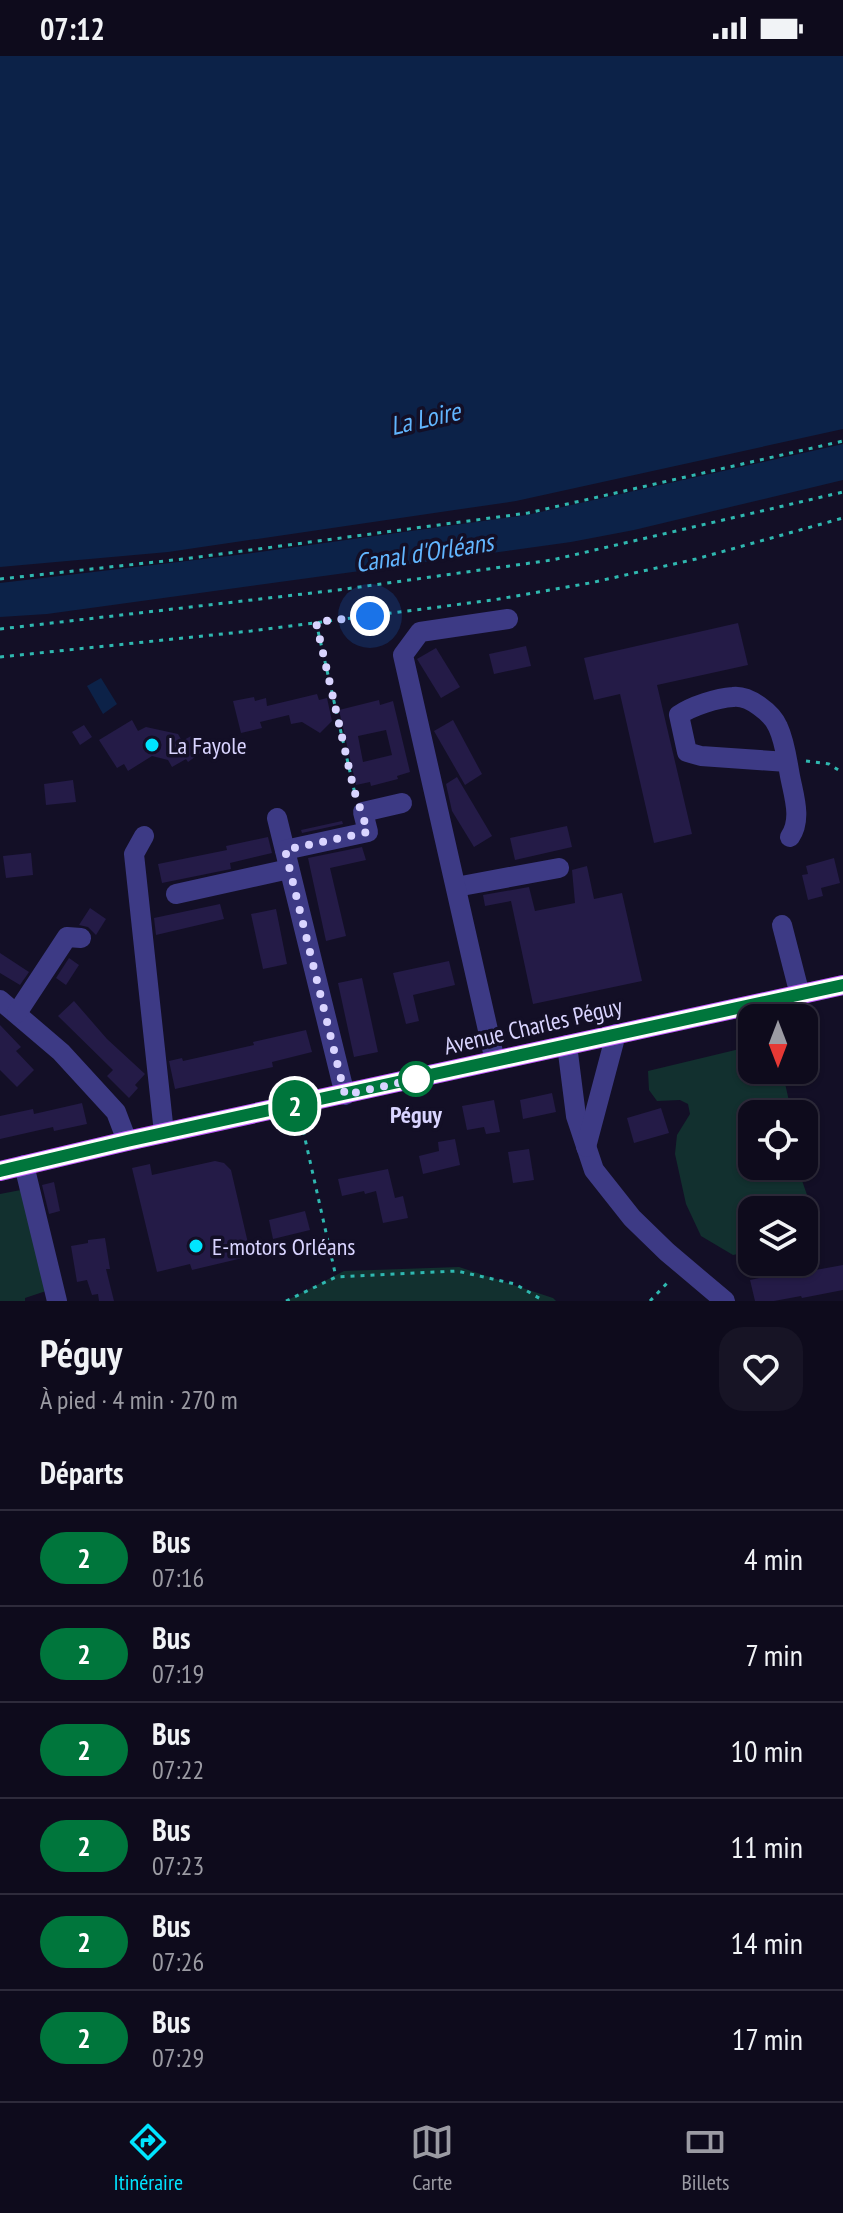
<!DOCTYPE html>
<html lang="fr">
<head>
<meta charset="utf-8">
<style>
  :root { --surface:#0e0b1c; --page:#171425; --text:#f1f3f6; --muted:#9b9ba3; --line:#2e2b3b; --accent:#00e5ff }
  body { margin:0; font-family:"PT Sans Narrow",sans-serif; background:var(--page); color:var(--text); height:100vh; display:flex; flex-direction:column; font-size:30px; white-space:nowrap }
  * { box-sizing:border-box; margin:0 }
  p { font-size:26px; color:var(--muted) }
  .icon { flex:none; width:44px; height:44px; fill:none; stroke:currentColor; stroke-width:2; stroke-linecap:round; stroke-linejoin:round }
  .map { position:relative; height:1245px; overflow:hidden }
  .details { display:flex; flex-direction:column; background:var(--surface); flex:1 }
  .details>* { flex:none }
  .badge { padding:0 16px; border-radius:26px; font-size:28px; line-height:52px }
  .needle { width:52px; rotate:180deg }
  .controls { position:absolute; left:738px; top:948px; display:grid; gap:16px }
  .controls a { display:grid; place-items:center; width:80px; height:80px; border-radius:16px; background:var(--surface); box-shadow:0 2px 6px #0004,0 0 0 2px var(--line); font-size:40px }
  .you { position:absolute; width:40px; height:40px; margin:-20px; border:6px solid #fff; border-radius:50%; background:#1a73e8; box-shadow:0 0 0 12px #1a73e833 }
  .map>.badge { position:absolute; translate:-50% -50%; box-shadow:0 0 0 4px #fff }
  h2 { padding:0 40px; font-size:30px; line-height:72px }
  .round { display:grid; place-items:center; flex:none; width:84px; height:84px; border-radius:24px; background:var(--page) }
  .summary { display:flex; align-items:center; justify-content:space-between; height:136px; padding:0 40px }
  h1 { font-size:38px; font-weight:800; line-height:60px }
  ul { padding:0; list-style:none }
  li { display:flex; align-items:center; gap:24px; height:96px; padding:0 40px; border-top:2px solid var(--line) }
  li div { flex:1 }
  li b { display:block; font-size:30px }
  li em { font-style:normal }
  li .badge { min-width:88px; font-weight:700; text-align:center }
  .status { display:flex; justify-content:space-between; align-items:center; height:56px; padding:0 40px; background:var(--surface); direction:ltr }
  .status svg { height:22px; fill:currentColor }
  .menu { display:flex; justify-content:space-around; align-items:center; height:112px; border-top:2px solid var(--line); background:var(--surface); font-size:22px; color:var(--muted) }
  .menu a { display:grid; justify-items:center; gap:4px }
  .menu .on { color:var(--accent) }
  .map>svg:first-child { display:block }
  .green { fill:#12302f }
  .water { fill:#0c2248 }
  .building { fill:#241b47; fill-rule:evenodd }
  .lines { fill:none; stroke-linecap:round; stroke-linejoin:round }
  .path { stroke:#2fb8b0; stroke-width:3; stroke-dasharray:4 6; stroke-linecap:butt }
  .minor { stroke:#3d3a85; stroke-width:20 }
  .major { stroke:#c25bff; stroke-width:20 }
  .line-casing { stroke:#fff; stroke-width:18 }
  .line { stroke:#00763c; stroke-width:12 }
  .walk { stroke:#d9d4ff; stroke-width:8; stroke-dasharray:0 14.4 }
  .poi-dot { fill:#00e5ff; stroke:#130f26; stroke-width:3 }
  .stop-dot { fill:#fff; stroke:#00763c; stroke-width:4 }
  .labels { text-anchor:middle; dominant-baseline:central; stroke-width:7; stroke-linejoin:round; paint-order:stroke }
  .poi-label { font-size:24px; fill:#d9d4ff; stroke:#130f26; text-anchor:start }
  .street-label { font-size:24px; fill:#d9d4ff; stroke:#130f26 }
  .stop-label { font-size:24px; font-weight:bold; fill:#d9d4ff; stroke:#130f26 }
  .water-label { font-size:26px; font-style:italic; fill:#62b6ff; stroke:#130f26 }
</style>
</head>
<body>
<div class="status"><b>07:12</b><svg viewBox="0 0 49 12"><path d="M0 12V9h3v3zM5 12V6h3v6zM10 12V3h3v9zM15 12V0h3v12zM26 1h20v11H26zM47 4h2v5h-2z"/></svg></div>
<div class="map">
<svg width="843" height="1245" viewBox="0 0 843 1245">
  <rect width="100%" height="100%" fill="#130f26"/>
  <!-- green -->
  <g class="green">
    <path d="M752 990V1014H782L789 1045 783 1058H752V1110H797L815 1162 808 1185 804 1186V1154H752V1195L733 1199 701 1180 686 1148 675 1098 677 1079 690 1058 688 1048 680 1044 657 1045 649 1034 648 1015Z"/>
    <path d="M26 1133 49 1234 25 1242V1245H0V1138Z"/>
    <path d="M459 1211 553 1242 556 1245H286L344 1215Z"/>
  </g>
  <!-- water -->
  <g class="water">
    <path d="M0 0H843V373L516 445 168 496 0 511Z"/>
    <path d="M843 388V424L634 474 571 486 47 558 0 561V527L237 499 527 459Z"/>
    <path d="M101 622 117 648 103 658 87 630Z"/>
  </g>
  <!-- building -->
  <g class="building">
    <path d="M738 567 748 609 657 629 692 778 654 787 620 638 594 644 584 602Z"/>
    <path d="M526 590 531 610 494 618 489 598Z"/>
    <path d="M436 592 460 631 441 642 417 603Z"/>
    <path d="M317 638 319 644 327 642 332 665 320 677 302 666 291 668 289 659 260 666 262 672 241 677 233 645 254 641 255 645 266 642 267 650Z"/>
    <path d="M379 644 380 649 393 645 410 716 397 720 398 723 371 730 370 726 356 729 339 654ZM386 674 392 699 363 706 358 680Z"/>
    <path d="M132 664 138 675 146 671 178 678 182 685 193 679 203 695 188 706 186 703 172 711 168 704 152 700 128 715 124 708 117 712 99 684Z"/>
    <path d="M453 664 482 718 465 729 434 675Z"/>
    <path d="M84 669 92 681 80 689 72 676Z"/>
    <path d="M457 721 492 780 474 791 452 755 446 728Z"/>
    <path d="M73 724 76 746 46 749 44 728Z"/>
    <path d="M342 765 343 768 302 777 301 774Z"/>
    <path d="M567 770 572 791 515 804 510 782Z"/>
    <path d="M268 781 272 797 230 807 231 813 162 827 158 808 227 794 226 790Z"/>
    <path d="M362 791 366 804 330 812 346 880 326 885 308 802Z"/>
    <path d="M31 797 33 819 6 822 3 800Z"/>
    <path d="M834 802 840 827 821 832 823 840 808 844 802 819 808 818 806 810Z"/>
    <path d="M587 810 594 843 622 837 642 925 533 948 511 845 485 850 483 839 529 831 535 855 575 847 572 814Z"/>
    <path d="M220 848 224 863 156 879 154 862Z"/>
    <path d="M90 852 106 863 96 879 88 871 79 869Z"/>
    <path d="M276 853 287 908 263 913 251 858Z"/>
    <path d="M0 897 29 916 20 929 0 917Z"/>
    <path d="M69 902 79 909 66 929 56 922Z"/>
    <path d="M449 905 455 929 413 939 419 965 406 968 393 917Z"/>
    <path d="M362 922 378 996 354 1001 338 927Z"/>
    <path d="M74 945 107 983 145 1018 135 1029 138 1032 129 1042 107 1020 113 1014 58 960Z"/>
    <path d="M0 969 21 991 16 995 34 1014 17 1031 0 1014Z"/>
    <path d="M306 974 312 996 272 1006 273 1011 175 1033 169 1005 182 1002 183 1005 210 999 254 989 253 986Z"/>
    <path d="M552 1037 556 1056 523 1063 520 1044Z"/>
    <path d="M494 1044 500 1076 486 1078 484 1071 467 1074 462 1050Z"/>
    <path d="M82 1047 87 1068 54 1075 53 1071 0 1083V1060L33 1053 34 1058Z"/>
    <path d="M661 1052 669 1077 634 1087 627 1062Z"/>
    <path d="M455 1083 460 1109 423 1118 419 1100 439 1095 438 1086Z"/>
    <path d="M529 1093 534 1124 513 1127 508 1096Z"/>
    <path d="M215 1105 224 1107 231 1114 251 1200 192 1214 190 1208 157 1216 132 1112 150 1108 152 1119Z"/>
    <path d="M388 1113 395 1142 403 1140 408 1162 383 1167 376 1135 365 1138 364 1135 342 1140 338 1123Z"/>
    <path d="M54 1126 60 1155 49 1158 42 1129Z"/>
    <path d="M305 1155 310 1174 273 1183 269 1164Z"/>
    <path d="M105 1182 110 1213H106L114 1245H99L98 1238 92 1239 87 1224 77 1226 71 1190 88 1187V1184Z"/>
    <path d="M843 1209V1234L802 1242 801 1240 774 1245H755L750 1224 788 1216V1219Z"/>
  </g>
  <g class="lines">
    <!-- path -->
    <g class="path">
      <path d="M0 523 183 503 528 457 843 385"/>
      <path d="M316 566 355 738"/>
      <path d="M0 573 338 534 552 504 843 436"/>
      <path d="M0 601 251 575 493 544 590 527 696 503 843 462"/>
      <path d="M806 705 829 708 843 717"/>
      <path d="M301 1065 336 1221"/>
      <path d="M286 1245 336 1221 457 1215 515 1228 544 1245"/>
      <path d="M650 1245 670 1224"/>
    </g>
    <!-- minor -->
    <g class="minor">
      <path d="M787 706 701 700 687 696 679 659C692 650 717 642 733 641 749 639 772 657 778 671 785 686 787 704 790 720 794 741 802 763 790 781"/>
      <path d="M277 762 345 1039"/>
      <path d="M144 780 134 798 164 1077"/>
      <path d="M285 794 368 776 363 756 402 747"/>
      <path d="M456 831 559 812"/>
      <path d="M176 838 289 813"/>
      <path d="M782 869 800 939"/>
      <path d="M0 944 61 996 116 1056 127 1085"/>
      <path d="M17 957 67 881 81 882"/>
      <path d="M567 989 576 1060 594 1114 632 1162 667 1196 725 1245"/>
      <path d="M495 1005 403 599 420 576 508 563"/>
      <path d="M586 1091 616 978"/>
      <path d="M24 1109 57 1245"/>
    </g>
    <!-- major -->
    <path class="major" d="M0 1115 127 1085 843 929"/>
  </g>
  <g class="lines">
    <!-- line casing -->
    <g class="line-casing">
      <path id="line" d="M0 1115 127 1085 843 929"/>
    </g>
    <!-- line -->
    <use href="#line" class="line"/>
    <!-- walk -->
    <path class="walk" d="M370 560 316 566 354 734 368 776 285 794 345 1039 420 1022 416 1023"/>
  </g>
  <!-- markers -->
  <g class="poi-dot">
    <circle cx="152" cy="689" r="8"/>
    <circle cx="196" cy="1190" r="8"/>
  </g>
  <circle class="stop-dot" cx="416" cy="1023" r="16"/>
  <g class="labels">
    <!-- poi labels -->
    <g class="poi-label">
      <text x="168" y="689">La Fayole</text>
      <text x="212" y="1190">E-motors Orléans</text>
    </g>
    <!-- street labels -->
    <g class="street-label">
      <text transform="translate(533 970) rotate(-13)">Avenue Charles Péguy</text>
    </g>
    <!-- stop labels -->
    <g class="stop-label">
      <text x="416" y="1058">Péguy</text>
    </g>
    <!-- water labels -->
    <g class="water-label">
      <text transform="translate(425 362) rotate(-13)">La Loire</text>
      <text transform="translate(424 496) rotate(-9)">Canal d'Orléans</text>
    </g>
  </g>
</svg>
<div class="controls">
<a><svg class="needle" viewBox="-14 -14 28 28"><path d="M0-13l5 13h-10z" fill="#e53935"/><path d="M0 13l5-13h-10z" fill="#9b9ba3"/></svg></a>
<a><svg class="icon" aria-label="locate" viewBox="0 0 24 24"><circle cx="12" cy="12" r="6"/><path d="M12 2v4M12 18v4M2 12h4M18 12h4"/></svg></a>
<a><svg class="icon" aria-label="layers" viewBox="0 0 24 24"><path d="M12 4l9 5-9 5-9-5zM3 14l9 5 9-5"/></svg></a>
</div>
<div class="you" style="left:370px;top:560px"></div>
<b class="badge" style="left:295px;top:1050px;background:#00763c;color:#fff">2</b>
</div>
<section class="details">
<div class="summary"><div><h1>Péguy</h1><p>À pied · 4 min · 270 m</p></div><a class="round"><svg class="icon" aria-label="heart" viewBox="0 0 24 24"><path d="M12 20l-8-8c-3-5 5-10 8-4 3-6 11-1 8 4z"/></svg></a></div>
<h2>Départs</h2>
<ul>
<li><span class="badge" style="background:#00763c;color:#fff">2</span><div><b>Bus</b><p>07:16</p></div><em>4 min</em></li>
<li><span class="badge" style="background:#00763c;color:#fff">2</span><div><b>Bus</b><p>07:19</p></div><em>7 min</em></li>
<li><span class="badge" style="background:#00763c;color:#fff">2</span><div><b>Bus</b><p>07:22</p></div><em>10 min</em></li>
<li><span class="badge" style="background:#00763c;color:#fff">2</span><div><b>Bus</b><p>07:23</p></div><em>11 min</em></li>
<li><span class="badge" style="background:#00763c;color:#fff">2</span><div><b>Bus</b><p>07:26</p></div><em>14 min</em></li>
<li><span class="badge" style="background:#00763c;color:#fff">2</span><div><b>Bus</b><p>07:29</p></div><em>17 min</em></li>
</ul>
</section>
<nav class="menu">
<a class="on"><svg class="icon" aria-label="directions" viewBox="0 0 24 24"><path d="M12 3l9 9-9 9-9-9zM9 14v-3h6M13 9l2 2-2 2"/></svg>Itinéraire</a>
<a><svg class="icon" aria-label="map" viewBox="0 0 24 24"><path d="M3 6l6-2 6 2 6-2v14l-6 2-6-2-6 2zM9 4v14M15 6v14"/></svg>Carte</a>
<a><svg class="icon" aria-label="tickets" viewBox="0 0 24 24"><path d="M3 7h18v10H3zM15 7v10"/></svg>Billets</a>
</nav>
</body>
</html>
